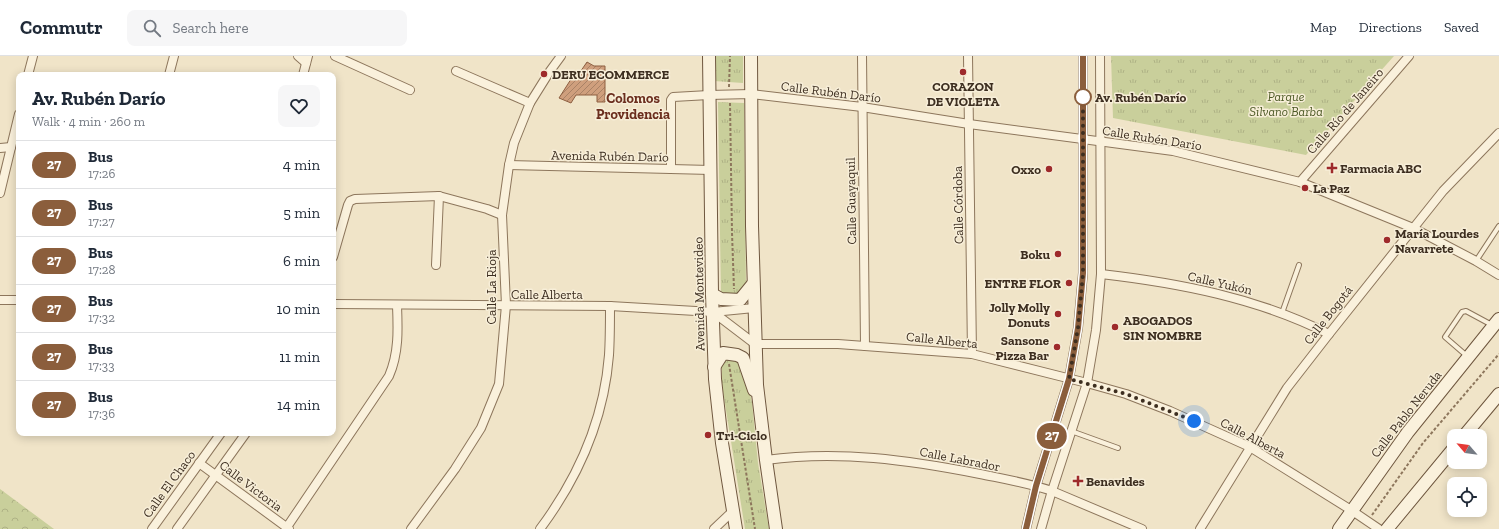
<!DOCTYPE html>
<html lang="en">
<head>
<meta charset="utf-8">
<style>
  :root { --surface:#fff; --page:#f6f6f7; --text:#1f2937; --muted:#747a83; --line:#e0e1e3 }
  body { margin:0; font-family:"Zilla Slab",serif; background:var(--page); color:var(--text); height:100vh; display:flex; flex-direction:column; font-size:15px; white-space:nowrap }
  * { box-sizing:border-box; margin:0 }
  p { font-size:13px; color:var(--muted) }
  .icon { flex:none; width:22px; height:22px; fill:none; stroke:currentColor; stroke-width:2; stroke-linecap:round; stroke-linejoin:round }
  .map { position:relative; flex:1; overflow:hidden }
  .panel { position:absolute; left:16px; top:16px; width:320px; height:364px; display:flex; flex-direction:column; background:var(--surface); border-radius:8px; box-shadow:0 2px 10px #0003 }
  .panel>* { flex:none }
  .badge { padding:0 8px; border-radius:13px; font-size:14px; line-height:26px }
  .needle { width:26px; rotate:298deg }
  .fabs { position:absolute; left:1447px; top:373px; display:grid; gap:8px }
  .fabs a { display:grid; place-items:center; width:40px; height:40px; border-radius:8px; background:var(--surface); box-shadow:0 2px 10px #0003; font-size:20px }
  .you { position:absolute; width:20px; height:20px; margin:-10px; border:3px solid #fff; border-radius:50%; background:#1a73e8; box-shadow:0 0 0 6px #1a73e833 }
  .map>.badge { position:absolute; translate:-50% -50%; box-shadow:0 0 0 2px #fff }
  .round { display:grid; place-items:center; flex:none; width:42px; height:42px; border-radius:8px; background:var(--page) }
  .overview { display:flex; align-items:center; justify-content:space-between; height:68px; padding:0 16px }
  h1 { font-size:19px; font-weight:700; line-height:30px }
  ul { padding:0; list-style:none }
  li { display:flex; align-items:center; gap:12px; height:48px; padding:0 16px; border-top:1px solid var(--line) }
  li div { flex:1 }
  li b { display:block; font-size:15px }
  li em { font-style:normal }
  li .badge { min-width:44px; font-weight:700; text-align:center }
  header { display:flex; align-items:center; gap:24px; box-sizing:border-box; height:56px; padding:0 20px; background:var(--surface); border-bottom:1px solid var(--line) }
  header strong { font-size:19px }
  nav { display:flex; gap:22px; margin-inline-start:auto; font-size:14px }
  .search { width:280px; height:36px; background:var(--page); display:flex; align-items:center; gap:10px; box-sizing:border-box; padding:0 14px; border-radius:8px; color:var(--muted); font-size:15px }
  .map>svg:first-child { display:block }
  .forest { fill:url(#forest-crowns) }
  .park { fill:url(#park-tufts) }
  .building { fill:url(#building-hatch); stroke:#8d5f41 }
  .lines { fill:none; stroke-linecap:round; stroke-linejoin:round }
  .lane-casing { stroke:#8d765c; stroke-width:6 }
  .street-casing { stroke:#8d765c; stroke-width:10 }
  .secondary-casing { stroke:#6f573f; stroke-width:14 }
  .path { stroke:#8d765c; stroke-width:2; stroke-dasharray:3 2; stroke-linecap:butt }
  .lane { stroke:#faf1dc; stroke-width:4 }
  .street { stroke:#faf1dc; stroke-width:8 }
  .secondary { stroke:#faf1dc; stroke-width:12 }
  .line-casing { stroke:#fff; stroke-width:9 }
  .line { stroke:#8b5e3c; stroke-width:6 }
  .walk { stroke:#3d2e20; stroke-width:4; stroke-dasharray:0 7.2 }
  .poi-dot { fill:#9e2a2b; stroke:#f7eed8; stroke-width:1.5 }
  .stop-dot { fill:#fff; stroke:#8b5e3c; stroke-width:2 }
  .labels { text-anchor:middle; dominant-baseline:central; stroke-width:3; stroke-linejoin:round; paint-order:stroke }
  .poi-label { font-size:13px; font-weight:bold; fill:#3d2e20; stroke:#f7eed8; text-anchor:start }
  .street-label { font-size:13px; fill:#3d2e20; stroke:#f7eed8 }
  .park-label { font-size:13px; font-style:italic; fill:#4d5a26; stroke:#f7eed8 }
  .stop-label { font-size:13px; font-weight:bold; fill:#3d2e20; stroke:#f7eed8; text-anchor:start }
  .neighbourhood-label { font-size:14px; font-weight:bold; fill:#6b2e1e; stroke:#f7eed8 }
</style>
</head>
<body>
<header>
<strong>Commutr</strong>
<div class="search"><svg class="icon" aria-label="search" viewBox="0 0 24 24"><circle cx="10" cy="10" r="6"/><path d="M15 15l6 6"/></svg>Search here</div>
<nav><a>Map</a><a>Directions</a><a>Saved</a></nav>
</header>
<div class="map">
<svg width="1499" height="473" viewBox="0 0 1499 473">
  <defs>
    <pattern id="forest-crowns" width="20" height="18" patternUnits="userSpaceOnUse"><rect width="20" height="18" fill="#c9cf9b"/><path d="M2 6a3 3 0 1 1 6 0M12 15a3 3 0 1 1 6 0" fill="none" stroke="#aeb285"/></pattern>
    <pattern id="park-tufts" width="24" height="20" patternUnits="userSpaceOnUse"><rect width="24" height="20" fill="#c9cf9b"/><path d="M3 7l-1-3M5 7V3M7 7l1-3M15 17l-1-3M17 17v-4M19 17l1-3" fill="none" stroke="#aeb285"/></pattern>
    <pattern id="building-hatch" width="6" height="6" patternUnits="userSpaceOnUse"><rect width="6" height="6" fill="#cf9f7d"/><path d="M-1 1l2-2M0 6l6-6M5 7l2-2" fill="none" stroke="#a98266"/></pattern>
  </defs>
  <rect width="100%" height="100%" fill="#f0e4c8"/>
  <!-- forest -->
  <path class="forest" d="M0 433 54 473H0Z"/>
  <!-- park -->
  <g class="park">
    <path d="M714 0H743V27L714 25Z"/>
    <path d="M1111 0H1394L1306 99 1113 62Z"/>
    <path d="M718 46 744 47 746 232 741 239 721 242Z"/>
    <path d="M722 301 743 305 752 347 758 407 769 473H745L722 329Z"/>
  </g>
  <!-- building -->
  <path class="building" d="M587 6 594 10H605V46H597V39H576L571 47 559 42 573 20 576 22Z"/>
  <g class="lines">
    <!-- lane casing -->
    <g class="lane-casing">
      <g id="lane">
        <path d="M1476 205 1499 170"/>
        <path d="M1282 257 1299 209"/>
        <path d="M1467 300 1445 281 1462 256 1466 255 1492 269"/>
        <path d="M1071 375 1118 392"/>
      </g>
    </g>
    <!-- street casing -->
    <g class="street-casing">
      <g id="street">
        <path d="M298 0 306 7"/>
        <path d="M335 0 410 34"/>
        <path d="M862 0 865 290"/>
        <path d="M968 0 972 298"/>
        <path d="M456 15 530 47"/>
        <path d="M28 19 33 0"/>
        <path d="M169 19 174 0"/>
        <path d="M303 19 308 0"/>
        <path d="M0 92 11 91"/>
        <path d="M509 109 711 114"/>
        <path d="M671 113V44L673 41 709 39 751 38 862 51 969 68 1173 95 1300 126 1413 172 1476 205 1499 219"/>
        <path d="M1300 126 1409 0"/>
        <path d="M0 137 19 58"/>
        <path d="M333 201 348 149 350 145 355 143 439 140 487 153 502 159"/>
        <path d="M436 209 439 140"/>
        <path d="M1101 218C1179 227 1258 242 1329 278"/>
        <path d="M0 244H19"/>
        <path d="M333 248 610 250 713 256 754 252"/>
        <path d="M713 256 755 288H838L972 298 1087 327 1126 338 1170 355 1250 391 1351 454 1379 473"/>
        <path d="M766 404C839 394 909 404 980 418 1004 423 1028 427 1052 435L1142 473"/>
        <path d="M199 407 289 473"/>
        <path d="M287 471 389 320C399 297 398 273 397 249"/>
        <path d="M152 473 221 377"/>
        <path d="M177 473 246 377"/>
        <path d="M411 473 455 413 481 372 499 328 506 249 502 159 509 109 514 87 530 47 550 15 561 0"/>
        <path d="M540 473C578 422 604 363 609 299 610 283 610 266 610 250"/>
        <path d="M714 473 733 455"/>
        <path d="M1026 473 1036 430 1069 323 1078 272 1083 217V0"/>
        <path d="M1041 473 1051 438 1087 327 1096 274 1101 218 1100 0"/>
        <path d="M1200 473 1287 332 1329 278 1443 135 1499 77"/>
      </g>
    </g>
    <!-- secondary casing -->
    <g class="secondary-casing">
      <g id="secondary">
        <path d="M709 0 712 238 715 323 722 387 736 473"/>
        <path d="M751 0 752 170 757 329 766 404 776 473"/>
        <path d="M712 238 721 243 740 244 753 228"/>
        <path d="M714 311 723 297 737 299 743 302 754 334"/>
        <path d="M1464 380 1499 338"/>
        <path d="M1339 473 1408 376 1499 263"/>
        <path d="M1387 473 1454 392"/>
      </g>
    </g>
    <!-- path -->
    <g class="path">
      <path d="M729 31 730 0"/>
      <path d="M730 47 732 177 734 233"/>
      <path d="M729 308 755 473"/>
      <path d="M1372 459 1423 387 1499 298"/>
    </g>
    <!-- lane -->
    <use href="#lane" class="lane"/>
    <!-- street -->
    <use href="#street" class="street"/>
    <!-- secondary -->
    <use href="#secondary" class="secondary"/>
  </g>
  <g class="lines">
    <!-- line casing -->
    <g class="line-casing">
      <path id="line" d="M1026 473 1036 430 1069 323 1078 272 1083 217V0"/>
    </g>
    <!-- line -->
    <use href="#line" class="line"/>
    <!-- walk -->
    <path class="walk" d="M1083 41V217L1078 272 1069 323 1126 338 1194 365"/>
  </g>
  <!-- markers -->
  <g class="poi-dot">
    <circle cx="963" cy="16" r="4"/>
    <circle cx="544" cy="18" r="4"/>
    <path d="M1330 106h4v4h4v4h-4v4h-4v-4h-4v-4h4z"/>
    <circle cx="1049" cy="113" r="4"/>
    <circle cx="1305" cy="132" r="4"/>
    <circle cx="1387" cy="184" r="4"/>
    <circle cx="1058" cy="198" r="4"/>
    <circle cx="1069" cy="227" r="4"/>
    <circle cx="1058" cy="258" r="4"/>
    <circle cx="1115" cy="271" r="4"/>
    <circle cx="1057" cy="291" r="4"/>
    <circle cx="708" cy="379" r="4"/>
    <path d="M1076 419h4v4h4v4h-4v4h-4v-4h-4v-4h4z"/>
  </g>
  <circle class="stop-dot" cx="1083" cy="41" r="8"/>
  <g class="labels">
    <!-- poi labels -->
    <g class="poi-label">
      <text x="552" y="18">DERU ECOMMERCE</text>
      <text x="963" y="30" text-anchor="middle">CORAZON<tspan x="963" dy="15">DE VIOLETA</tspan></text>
      <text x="1340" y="112">Farmacia ABC</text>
      <text x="1041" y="113" text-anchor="end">Oxxo</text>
      <text x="1313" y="132">La Paz</text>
      <text x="1395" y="177">María Lourdes<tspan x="1395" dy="15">Navarrete</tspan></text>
      <text x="1050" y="198" text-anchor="end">Boku</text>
      <text x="1061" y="227" text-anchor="end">ENTRE FLOR</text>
      <text x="1050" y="251" text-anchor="end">Jolly Molly<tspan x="1050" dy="15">Donuts</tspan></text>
      <text x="1123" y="264">ABOGADOS<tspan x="1123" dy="15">SIN NOMBRE</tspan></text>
      <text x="1049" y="284" text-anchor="end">Sansone<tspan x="1049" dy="15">Pizza Bar</tspan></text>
      <text x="716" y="379">Tri-Ciclo</text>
      <text x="1086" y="425">Benavides</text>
    </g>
    <!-- street labels -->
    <g class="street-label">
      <text transform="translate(831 36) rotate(7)">Calle Rubén Darío</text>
      <text transform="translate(1345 55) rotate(-49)">Calle Río de Janeiro</text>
      <text transform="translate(1152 82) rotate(9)">Calle Rubén Darío</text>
      <text transform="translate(610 100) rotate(1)">Avenida Rubén Darío</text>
      <text transform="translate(851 145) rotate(-91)">Calle Guayaquil</text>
      <text transform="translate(958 149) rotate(-91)">Calle Córdoba</text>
      <text transform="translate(1220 227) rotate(13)">Calle Yukón</text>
      <text transform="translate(491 231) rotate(-90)">Calle La Rioja</text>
      <text x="547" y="238">Calle Alberta</text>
      <text transform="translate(699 238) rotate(-91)">Avenida Montevideo</text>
      <text transform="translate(1328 259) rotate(-52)">Calle Bogotá</text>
      <text transform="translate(942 284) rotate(6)">Calle Alberta</text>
      <text transform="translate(1406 358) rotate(-52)">Calle Pablo Neruda</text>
      <text transform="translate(1253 382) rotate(28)">Calle Alberta</text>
      <text transform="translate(960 403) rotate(11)">Calle Labrador</text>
      <text transform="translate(169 428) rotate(-54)">Calle El Chaco</text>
      <text transform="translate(251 430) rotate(37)">Calle Victoria</text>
    </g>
    <!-- park labels -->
    <g class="park-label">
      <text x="1286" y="40">Parque<tspan x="1286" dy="15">Silvano Barba</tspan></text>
    </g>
    <!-- stop labels -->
    <g class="stop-label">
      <text x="1095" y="41">Av. Rubén Darío</text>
    </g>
    <!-- neighbourhood labels -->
    <g class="neighbourhood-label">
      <text x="633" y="42">Colomos<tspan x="633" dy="16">Providencia</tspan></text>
    </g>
  </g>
</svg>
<div class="fabs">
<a><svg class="needle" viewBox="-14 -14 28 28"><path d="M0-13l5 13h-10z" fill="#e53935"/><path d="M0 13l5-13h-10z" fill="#747a83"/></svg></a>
<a><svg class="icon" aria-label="locate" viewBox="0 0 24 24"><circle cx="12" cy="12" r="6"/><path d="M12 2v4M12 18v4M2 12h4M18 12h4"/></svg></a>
</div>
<div class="you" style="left:1194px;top:365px"></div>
<b class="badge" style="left:1052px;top:380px;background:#8b5e3c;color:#fff">27</b>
<section class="panel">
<div class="overview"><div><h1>Av. Rubén Darío</h1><p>Walk · 4 min · 260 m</p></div><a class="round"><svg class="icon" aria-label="heart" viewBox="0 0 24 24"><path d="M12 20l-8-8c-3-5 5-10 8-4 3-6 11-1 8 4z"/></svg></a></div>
<ul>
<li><span class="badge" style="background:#8b5e3c;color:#fff">27</span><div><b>Bus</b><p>17:26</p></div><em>4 min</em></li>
<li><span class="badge" style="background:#8b5e3c;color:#fff">27</span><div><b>Bus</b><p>17:27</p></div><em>5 min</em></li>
<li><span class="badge" style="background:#8b5e3c;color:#fff">27</span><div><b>Bus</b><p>17:28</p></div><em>6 min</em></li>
<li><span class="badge" style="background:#8b5e3c;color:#fff">27</span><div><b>Bus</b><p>17:32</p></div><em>10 min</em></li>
<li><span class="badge" style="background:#8b5e3c;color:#fff">27</span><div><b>Bus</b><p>17:33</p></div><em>11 min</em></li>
<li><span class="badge" style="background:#8b5e3c;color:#fff">27</span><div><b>Bus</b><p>17:36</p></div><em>14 min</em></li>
</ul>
</section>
</div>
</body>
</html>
